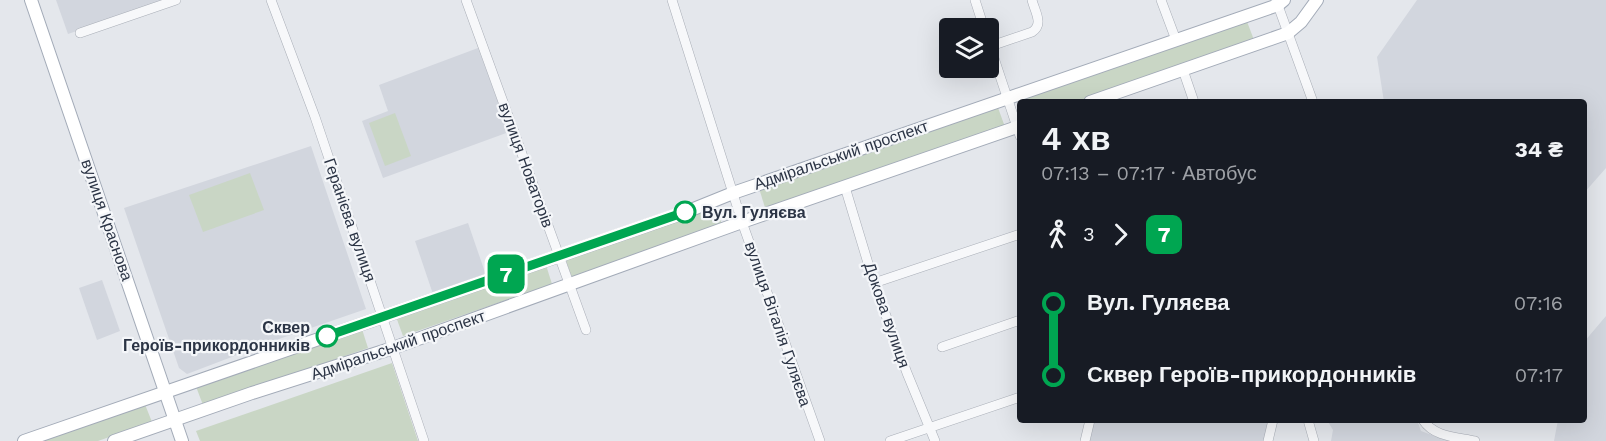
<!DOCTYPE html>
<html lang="uk">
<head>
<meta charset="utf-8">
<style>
  :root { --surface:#171b24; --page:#20242c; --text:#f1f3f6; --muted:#9ea1a6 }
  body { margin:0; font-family:"Work Sans",sans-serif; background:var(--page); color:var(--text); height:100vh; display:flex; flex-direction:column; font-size:22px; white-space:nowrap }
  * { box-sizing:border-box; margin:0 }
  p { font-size:20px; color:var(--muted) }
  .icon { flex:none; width:33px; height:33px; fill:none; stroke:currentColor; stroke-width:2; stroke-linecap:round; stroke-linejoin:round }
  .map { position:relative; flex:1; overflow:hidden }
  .drawer { position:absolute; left:1017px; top:99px; width:570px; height:324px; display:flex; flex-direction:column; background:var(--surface); border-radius:6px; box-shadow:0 6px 24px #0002 }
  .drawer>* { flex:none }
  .badge { padding:0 12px; border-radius:9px; font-size:21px; line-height:39px }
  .fabs { position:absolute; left:939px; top:18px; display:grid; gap:12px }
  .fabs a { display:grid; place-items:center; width:60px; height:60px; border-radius:6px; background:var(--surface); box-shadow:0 6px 24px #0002; font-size:30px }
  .map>.badge { position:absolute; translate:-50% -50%; box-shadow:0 0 0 3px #fff }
  .legs { display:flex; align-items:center; gap:9px; height:66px; padding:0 24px; font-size:20px }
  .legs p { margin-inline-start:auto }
  .summary { display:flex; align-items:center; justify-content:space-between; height:102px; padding:0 24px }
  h1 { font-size:33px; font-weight:600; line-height:45px }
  ul { padding:0 24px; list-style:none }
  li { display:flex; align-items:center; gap:21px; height:72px; font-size:22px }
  li i { display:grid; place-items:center; width:9px; height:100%; margin:0 8px; background:currentColor }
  li i::after { content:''; width:15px; height:15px; margin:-8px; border:4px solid; border-radius:50%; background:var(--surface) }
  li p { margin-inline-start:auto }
  li:first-child i { background:linear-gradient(#0000 50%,currentColor 0) }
  li:last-child i { background:linear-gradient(currentColor 50%,#0000 0) }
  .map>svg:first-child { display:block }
  .built { fill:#d2d6de }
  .green { fill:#c9d6c5 }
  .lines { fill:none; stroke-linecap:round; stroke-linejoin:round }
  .minor-casing { stroke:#a9aeb7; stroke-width:10 }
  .major-casing { stroke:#a3abb8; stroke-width:14 }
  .minor { stroke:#f7f8fa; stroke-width:9 }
  .major { stroke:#fff; stroke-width:12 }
  .line-1-casing { stroke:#fff; stroke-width:14 }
  .line-1 { stroke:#00a651; stroke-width:9 }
  .stop-1-dot { fill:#fff; stroke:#00a651; stroke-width:3 }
  .labels { text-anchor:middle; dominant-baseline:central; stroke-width:4.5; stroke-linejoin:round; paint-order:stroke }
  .street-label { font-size:16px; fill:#2b3445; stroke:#f4f6f9 }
  .stop-label { font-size:16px; font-weight:bold; fill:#2b3445; stroke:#f4f6f9; text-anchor:start }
</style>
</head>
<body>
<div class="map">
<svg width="1606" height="441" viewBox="0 0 1606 441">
  <rect width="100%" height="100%" fill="#e4e7ec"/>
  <!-- built -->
  <g class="built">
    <path d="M56 0H166L68 34Z"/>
    <path d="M1417 0H1606V168L1584 193V102H1384L1377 57Z"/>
    <path d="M478 48 509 132 383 178 362 121 388 111 379 85Z"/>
    <path d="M311 146 366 309 279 339 187 374 179 368 124 208Z"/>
    <path d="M468 223 488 281 435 300 415 241Z"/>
    <path d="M102 280 120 331 97 340 79 288Z"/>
    <path d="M1606 316V441H1554L1558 420H1584V342Z"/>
    <path d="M1093 420H1271L1266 441H1088Z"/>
    <path d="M1327 420H1417L1421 431 1440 438 1458 441H1331L1333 430Z"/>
  </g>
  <!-- green -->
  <g class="green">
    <path d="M1246 19 1254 40 1078 102H1020V106L1017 97Z"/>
    <path d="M997 105 1005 127 766 211 759 188Z"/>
    <path d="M395 113 411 156 385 166 369 123Z"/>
    <path d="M250 173 264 210 203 232 189 195Z"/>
    <path d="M715 202 722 225 572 278 564 255Z"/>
    <path d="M545 262 552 284 403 336 395 314Z"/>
    <path d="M361 326 368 348 203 405 195 384Z"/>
    <path d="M392 363 418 441H200L196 431Z"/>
    <path d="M144 402 152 422 98 441H32Z"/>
  </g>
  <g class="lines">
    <!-- minor casing -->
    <g class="minor-casing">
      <g id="minor">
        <path d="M271 0 315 117 424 441"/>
        <path d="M466 0 586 330"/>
        <path d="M672 0 742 222 820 441"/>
        <path d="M975 0 984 28"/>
        <path d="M1161 0 1176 40"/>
        <path d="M1276 0 1313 102"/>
        <path d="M80 33 176 0"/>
        <path d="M988 40 1020 136"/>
        <path d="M991 46 1032 32C1044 24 1035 12 1032 0"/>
        <path d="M1183 70 1194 102"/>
        <path d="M845 187 874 283 907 373 935 441"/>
        <path d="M874 283 1020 234"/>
        <path d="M942 347 1020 320"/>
        <path d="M1308 420 1314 441"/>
        <path d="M1423 420C1434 437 1456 437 1475 441"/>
        <path d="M890 441 1020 397"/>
        <path d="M1085 441 1090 420"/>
        <path d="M1268 441 1273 420"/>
      </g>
    </g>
    <!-- major casing -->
    <g class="major-casing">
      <g id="major">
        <path d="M31 0 182 441"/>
        <path d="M1090 102 1288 33 1301 22 1317 0"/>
        <path d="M24 441 686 212 733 193 1278 5 1284 0"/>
        <path d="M114 441 252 393 393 348 742 222 1020 126"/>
      </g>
    </g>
    <!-- minor -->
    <use href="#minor" class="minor"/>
    <!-- major -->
    <use href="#major" class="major"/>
  </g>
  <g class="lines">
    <!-- line-1 casing -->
    <g class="line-1-casing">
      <path id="line-1" d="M327 336 685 212"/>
    </g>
    <!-- line-1 -->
    <use href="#line-1" class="line-1"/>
  </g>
  <!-- markers -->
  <g class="stop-1-dot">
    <circle cx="685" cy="212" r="10"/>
    <circle cx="327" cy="336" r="10"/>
  </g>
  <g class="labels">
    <!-- street labels -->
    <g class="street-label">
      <text transform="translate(841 155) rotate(-19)">Адміральський проспект</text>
      <text transform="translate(526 165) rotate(70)">вулиця Новаторів</text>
      <text transform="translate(107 220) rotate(71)">вулиця Краснова</text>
      <text transform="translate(350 220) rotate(71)">Геранієва вулиця</text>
      <text transform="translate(887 315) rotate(71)">Докова вулиця</text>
      <text transform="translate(778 324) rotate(71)">вулиця Віталія Гуляєва</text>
      <text transform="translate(398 345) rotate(-19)">Адміральський проспект</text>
    </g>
    <!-- stop labels -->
    <g class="stop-label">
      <text x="702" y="212">Вул. Гуляєва</text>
      <text x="310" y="327" text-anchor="end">Сквер<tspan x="310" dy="18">Героїв-прикордонників</tspan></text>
    </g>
  </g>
</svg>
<div class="fabs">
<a><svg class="icon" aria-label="layers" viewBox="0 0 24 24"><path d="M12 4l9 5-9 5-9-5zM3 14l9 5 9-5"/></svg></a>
</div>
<b class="badge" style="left:506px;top:274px;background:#00a651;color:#fff">7</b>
<section class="drawer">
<div class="summary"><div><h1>4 хв</h1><p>07:13 – 07:17 · Автобус</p></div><b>34 ₴</b></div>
<div class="legs"><svg class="icon" aria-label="walk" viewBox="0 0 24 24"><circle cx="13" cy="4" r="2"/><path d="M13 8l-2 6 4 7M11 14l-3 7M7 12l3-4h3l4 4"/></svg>3<svg class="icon" aria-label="forward" viewBox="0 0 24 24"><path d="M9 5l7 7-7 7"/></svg><b class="badge" style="background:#00a651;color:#fff">7</b></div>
<ul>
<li><i style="color:#00a651"></i><b>Вул. Гуляєва</b><p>07:16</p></li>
<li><i style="color:#00a651"></i><b>Сквер Героїв-прикордонників</b><p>07:17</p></li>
</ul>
</section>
</div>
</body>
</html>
